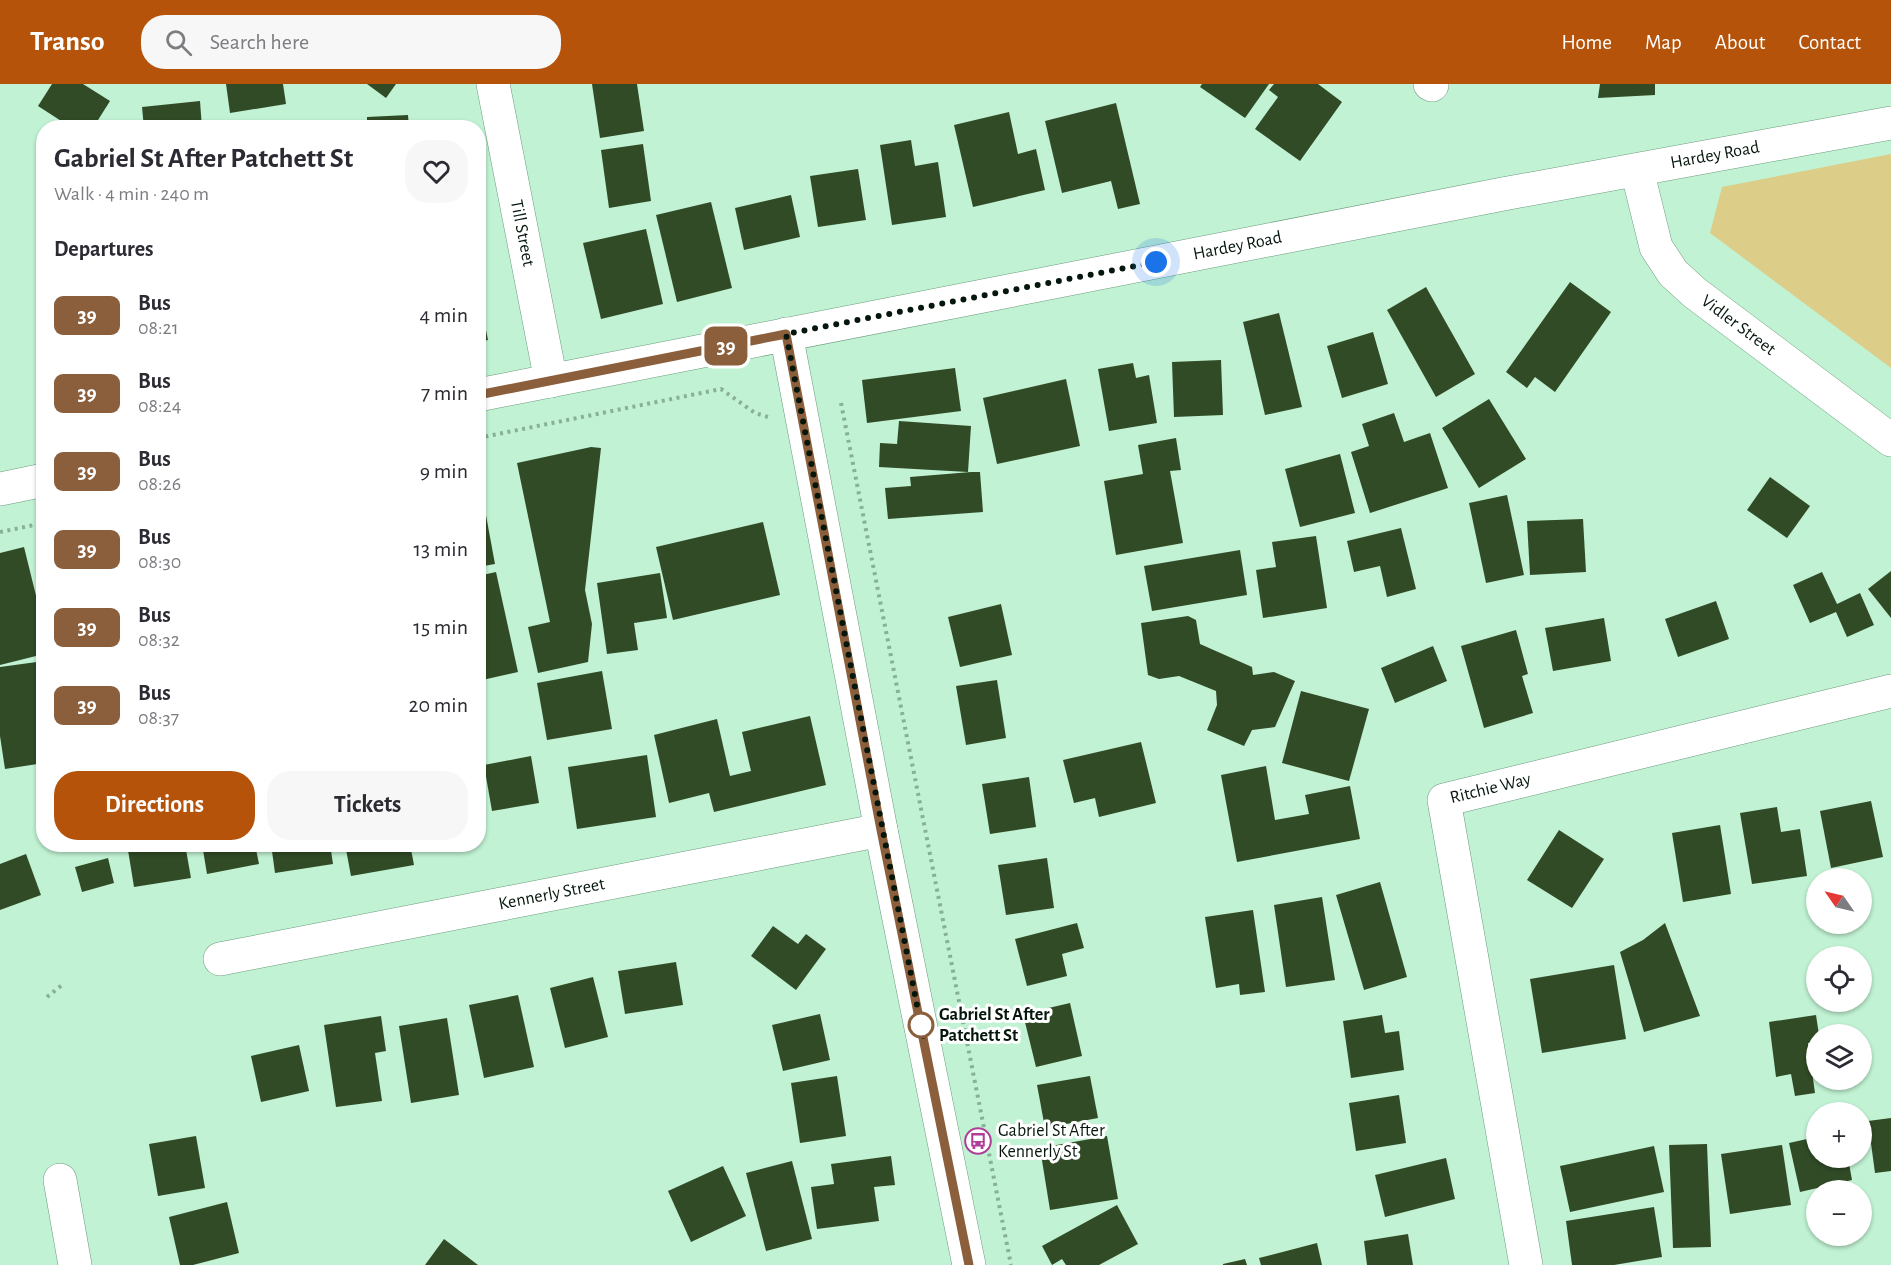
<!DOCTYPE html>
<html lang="en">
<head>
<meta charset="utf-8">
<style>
  :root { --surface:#fff; --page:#f7f7f7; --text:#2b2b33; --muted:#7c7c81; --accent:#b45309 }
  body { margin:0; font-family:"Alegreya Sans",sans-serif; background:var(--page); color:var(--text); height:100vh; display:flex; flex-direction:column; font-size:22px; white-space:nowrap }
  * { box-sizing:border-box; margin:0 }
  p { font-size:20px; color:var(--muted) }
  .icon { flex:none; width:33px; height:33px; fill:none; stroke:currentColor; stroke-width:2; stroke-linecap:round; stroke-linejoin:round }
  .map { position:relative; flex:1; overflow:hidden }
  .side { position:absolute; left:36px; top:36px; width:450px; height:732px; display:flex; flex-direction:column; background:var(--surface); border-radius:24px; box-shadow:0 2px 4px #0004 }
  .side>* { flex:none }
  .badge { padding:0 12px; border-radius:9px; font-size:21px; line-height:39px }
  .needle { width:39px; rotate:304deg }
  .buttons { position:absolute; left:1806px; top:784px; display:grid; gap:12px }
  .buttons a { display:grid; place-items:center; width:66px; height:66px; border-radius:50%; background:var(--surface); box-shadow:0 2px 4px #0004; font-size:30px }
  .you { position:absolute; width:30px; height:30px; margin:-15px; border:4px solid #fff; border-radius:50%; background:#1a73e8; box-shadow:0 0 0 9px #1a73e833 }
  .map>.badge { position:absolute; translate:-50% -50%; box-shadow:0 0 0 3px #fff }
  h2 { padding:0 18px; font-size:22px; line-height:54px }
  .round { display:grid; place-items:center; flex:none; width:63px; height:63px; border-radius:24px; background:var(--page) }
  .overview { display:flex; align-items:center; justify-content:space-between; height:102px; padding:0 18px }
  h1 { font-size:28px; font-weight:700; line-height:45px }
  .button { display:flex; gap:12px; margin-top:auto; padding:12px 18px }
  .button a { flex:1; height:69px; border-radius:24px; background:var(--accent); color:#fff; font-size:24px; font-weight:700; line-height:69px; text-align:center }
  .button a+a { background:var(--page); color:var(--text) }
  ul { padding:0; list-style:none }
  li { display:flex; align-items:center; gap:18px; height:78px; padding:0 18px }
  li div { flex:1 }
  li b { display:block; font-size:22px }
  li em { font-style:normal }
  li .badge { min-width:66px; font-weight:700; text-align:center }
  header { display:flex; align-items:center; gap:36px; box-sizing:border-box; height:84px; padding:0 30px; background:var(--accent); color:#fff }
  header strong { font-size:28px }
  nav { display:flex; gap:33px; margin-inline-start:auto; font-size:21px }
  .search { width:420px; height:54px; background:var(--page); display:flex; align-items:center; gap:15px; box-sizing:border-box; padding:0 21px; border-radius:24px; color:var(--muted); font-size:22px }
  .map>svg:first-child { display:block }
  .park { fill:#dccd89 }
  .building { fill:#314b26 }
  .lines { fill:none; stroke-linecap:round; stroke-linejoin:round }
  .minor-casing { stroke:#6c9b7e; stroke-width:34 }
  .path { stroke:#88b097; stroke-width:4; stroke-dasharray:3 4.5; stroke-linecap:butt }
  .minor { stroke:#fff; stroke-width:33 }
  .line-casing { stroke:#fff; stroke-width:14 }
  .line { stroke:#8b5e3c; stroke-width:9 }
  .walk { stroke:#05170c; stroke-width:6; stroke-dasharray:0 10.8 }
  .stop-dot { fill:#fff; stroke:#8b5e3c; stroke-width:3 }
  .labels { text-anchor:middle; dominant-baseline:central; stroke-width:6; stroke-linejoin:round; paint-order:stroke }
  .street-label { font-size:18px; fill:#05170c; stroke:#fff }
  .stop-label { font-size:18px; font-weight:bold; fill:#05170c; stroke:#fff; text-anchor:start }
  .poi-label { font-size:18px; fill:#05170c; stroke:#fff; text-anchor:start }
</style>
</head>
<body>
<header>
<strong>Transo</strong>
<div class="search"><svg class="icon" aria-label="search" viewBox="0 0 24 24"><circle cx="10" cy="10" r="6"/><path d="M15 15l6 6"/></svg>Search here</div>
<nav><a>Home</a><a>Map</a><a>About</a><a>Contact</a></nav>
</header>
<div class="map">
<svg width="1891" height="1181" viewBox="0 0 1891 1181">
  <rect width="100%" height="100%" fill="#c1f2d3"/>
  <!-- park -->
  <path class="park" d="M1891 70V284L1710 149 1722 103Z"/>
  <!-- building -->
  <g class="building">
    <path d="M52 0H83L110 17 93 44H72L38 22Z"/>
    <path d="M226 0H283L286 20 230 29Z"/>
    <path d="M367 0H396L386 14Z"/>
    <path d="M592 0H637L644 47 600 54Z"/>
    <path d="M1202 0H1269L1245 34 1200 3Z"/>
    <path d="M1274 0H1318L1342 18 1300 77 1255 45 1278 13 1269 6Z"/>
    <path d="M1600 0H1655V11L1598 14Z"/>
    <path d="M200 17 202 44H144L142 23Z"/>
    <path d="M1116 19 1140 120 1118 125 1111 97 1062 109 1045 37Z"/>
    <path d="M1009 28 1018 70 1036 65 1045 106 973 123 954 41Z"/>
    <path d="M408 31 409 44H367V33Z"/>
    <path d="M911 56 915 82 938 78 946 133 892 141 880 61Z"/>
    <path d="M643 60 651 117 609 124 601 66Z"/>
    <path d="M858 85 866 136 818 143 810 92Z"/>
    <path d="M791 111 800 153 744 166 735 124Z"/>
    <path d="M711 118 732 204 677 218 656 131Z"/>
    <path d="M646 145 663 220 601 235 583 159Z"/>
    <path d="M1570 198 1611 228 1555 308 1535 293 1527 304 1506 288Z"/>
    <path d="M1426 203 1475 290 1436 313 1387 226Z"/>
    <path d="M481 222 488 256 478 258V223Z"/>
    <path d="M1279 229 1302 323 1265 331 1243 238Z"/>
    <path d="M1373 248 1388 300 1342 314 1327 262Z"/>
    <path d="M1221 276 1223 331 1174 333 1172 278Z"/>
    <path d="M1133 279 1136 294 1149 291 1157 339 1109 347 1098 285Z"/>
    <path d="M955 284 961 327 867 339 862 296Z"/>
    <path d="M1066 295 1080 362 997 380 983 314Z"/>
    <path d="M1489 315 1526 375 1479 404 1442 344Z"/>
    <path d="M1394 329 1404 358 1430 349 1448 404 1370 429 1351 368 1369 362 1362 340Z"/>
    <path d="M899 337 971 342 968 388 879 383 880 359 897 360Z"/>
    <path d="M1176 354 1181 386 1170 387 1183 459 1116 471 1104 397 1143 390 1138 361Z"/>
    <path d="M591 363 601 364 585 506 592 540 588 578 538 589 528 543 550 538 517 379Z"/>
    <path d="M1340 370 1355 429 1300 443 1285 385Z"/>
    <path d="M478 388 495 480 478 483Z"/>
    <path d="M971 388H980L983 428 888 435 885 404 911 402 910 393Z"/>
    <path d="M1770 393 1810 422 1787 454 1747 426Z"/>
    <path d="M1507 411 1524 491 1486 499 1469 419Z"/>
    <path d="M1583 435 1586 488 1530 491 1527 437Z"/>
    <path d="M763 438 780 511 673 536 656 463Z"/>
    <path d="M1401 444 1416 505 1387 513 1380 482 1354 488 1347 457Z"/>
    <path d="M1316 452 1327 524 1263 534 1256 486 1276 483 1272 458Z"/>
    <path d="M24 463 44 544V570L0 581V469Z"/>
    <path d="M1240 466 1247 511 1152 527 1144 482Z"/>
    <path d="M1891 487V534L1868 505Z"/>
    <path d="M496 488 518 588 478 597V492Z"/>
    <path d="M1822 488 1837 520 1860 509 1874 541 1847 553 1836 528 1810 539 1793 501Z"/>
    <path d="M660 489 667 534 634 539 638 566 607 570 597 499Z"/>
    <path d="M1716 517 1729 555 1678 573 1665 535Z"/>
    <path d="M1001 520 1012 571 960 583 948 533Z"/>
    <path d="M1188 532 1196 536 1200 560 1252 583 1253 591 1274 588 1295 597 1275 643 1252 646 1244 662 1207 646 1217 621 1216 607 1179 592 1159 595 1148 591 1141 539Z"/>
    <path d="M1604 534 1611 577 1553 587 1545 544Z"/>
    <path d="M1516 546 1528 590 1522 592 1533 629 1484 644 1461 562Z"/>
    <path d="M1433 562 1447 597 1395 619 1381 584Z"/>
    <path d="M44 577V679L5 685 0 652V583Z"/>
    <path d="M602 587 612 645 547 656 537 599Z"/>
    <path d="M997 596 1006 654 966 661 956 602Z"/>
    <path d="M1301 607 1369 625 1349 697 1282 679Z"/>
    <path d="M810 632 826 701 714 728 709 709 669 719 654 651 717 635 730 692 751 687 742 648Z"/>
    <path d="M1141 658 1156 719 1099 733 1095 714 1074 719 1063 676Z"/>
    <path d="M647 671 656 733 577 745 568 683Z"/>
    <path d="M531 672 539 719 492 727 484 681Z"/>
    <path d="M1266 682 1275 736 1309 730 1305 711 1350 702 1360 755 1237 778 1221 691Z"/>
    <path d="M1029 693 1036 743 990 750 982 700Z"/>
    <path d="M1871 717 1883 773 1831 784 1820 727Z"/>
    <path d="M1777 723 1781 748 1800 745 1807 792 1752 800 1740 729Z"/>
    <path d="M1720 741 1731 810 1683 818 1672 749Z"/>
    <path d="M1559 746 1604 775 1572 824 1527 796Z"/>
    <path d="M127 760H185L191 794 134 803Z"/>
    <path d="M202 760H255L259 780 207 790Z"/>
    <path d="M271 760H330L333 780 275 789Z"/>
    <path d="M345 760H410L414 781 351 792Z"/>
    <path d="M26 770 41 811 0 826V780Z"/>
    <path d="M108 774 114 799 82 808 75 783Z"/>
    <path d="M1047 774 1054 824 1006 831 998 781Z"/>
    <path d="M1380 798 1407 893 1364 906 1336 811Z"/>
    <path d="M1322 813 1335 896 1286 903 1274 821Z"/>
    <path d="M1253 826 1265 908 1240 911 1239 900 1216 904 1205 833Z"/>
    <path d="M1077 839 1084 864 1062 870 1067 892 1027 902 1015 855Z"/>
    <path d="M1665 839 1700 932 1644 948 1620 868 1643 856Z"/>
    <path d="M773 842 798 860 806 850 826 865 796 906 751 872Z"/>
    <path d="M676 878 683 921 625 930 618 887Z"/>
    <path d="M1614 881 1626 955 1542 969 1530 895Z"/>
    <path d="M593 893 608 953 565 964 550 904Z"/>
    <path d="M518 911 534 983 484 994 469 921Z"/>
    <path d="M1070 919 1082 972 1036 983 1023 930Z"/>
    <path d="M820 930 830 976 783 987 772 941Z"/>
    <path d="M1382 931 1385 949 1399 947 1404 986 1351 994 1343 937Z"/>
    <path d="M1816 931 1819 951H1816V958L1808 959 1815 1009 1795 1012 1791 990 1776 993 1769 938Z"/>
    <path d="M381 932 386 967 375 969 382 1017 336 1023 324 941Z"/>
    <path d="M447 934 459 1011 411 1019 399 942Z"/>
    <path d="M299 961 309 1007 261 1018 251 972Z"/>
    <path d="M837 992 846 1052 800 1059 791 999Z"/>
    <path d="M1090 992 1098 1034 1045 1044 1037 1001Z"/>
    <path d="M1399 1011 1406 1059 1356 1067 1349 1019Z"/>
    <path d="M1891 1034V1087L1875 1089 1868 1037Z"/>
    <path d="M196 1052 205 1104 158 1112 149 1060Z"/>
    <path d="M1107 1052 1118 1115 1050 1126 1040 1064Z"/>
    <path d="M1816 1053V1074H1848L1852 1096 1800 1108 1789 1059Z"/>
    <path d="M1707 1060 1711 1163 1673 1164 1669 1061Z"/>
    <path d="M1782 1061 1791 1121 1730 1130 1721 1070Z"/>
    <path d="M1654 1062 1664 1108 1570 1128 1560 1082Z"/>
    <path d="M891 1072 895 1101 874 1103 879 1137 817 1145 811 1103 834 1100 831 1080Z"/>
    <path d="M1446 1074 1455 1115 1385 1133 1375 1091Z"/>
    <path d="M792 1077 812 1155 766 1167 746 1089Z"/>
    <path d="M723 1082 746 1132 691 1158 668 1107Z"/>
    <path d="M227 1118 239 1169 193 1181H180L169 1133Z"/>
    <path d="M1117 1121 1138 1160 1099 1181H1066L1062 1175 1052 1181 1042 1162Z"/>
    <path d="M1654 1123 1662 1173 1614 1181H1572L1566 1137Z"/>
    <path d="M1408 1150 1413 1181H1367L1364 1157Z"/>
    <path d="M444 1155 478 1181H425Z"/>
    <path d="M1317 1159 1322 1181H1261L1259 1174Z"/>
    <path d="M1245 1175 1247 1181H1223V1180Z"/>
  </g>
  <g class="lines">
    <!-- minor casing -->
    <g class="minor-casing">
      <g id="minor">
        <path id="s1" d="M493 0 551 297"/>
        <path d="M1430 0 1432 1"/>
        <path id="s2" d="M1637 86 1656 163 1673 189 1695 209 1891 356"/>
        <path d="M786 250 881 746 969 1181"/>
        <path id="s3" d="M478 311 1503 110 1891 39"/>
        <path d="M0 405 44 396"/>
        <path id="s4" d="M220 875 881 746"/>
        <path d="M60 1096 75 1181"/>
        <path id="s5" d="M1526 1181 1444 716 1891 607"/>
      </g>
    </g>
    <!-- path -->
    <g class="path">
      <path d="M841 319 1011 1181"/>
      <path d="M478 354 721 305 755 329 768 333"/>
      <path d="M0 448 44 439"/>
      <path d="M47 913 62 901"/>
    </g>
    <!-- minor -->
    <use href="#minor" class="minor"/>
  </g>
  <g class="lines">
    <!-- line casing -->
    <g class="line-casing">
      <path id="line" d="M478 311 786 250 881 746 969 1181"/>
    </g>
    <!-- line -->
    <use href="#line" class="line"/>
    <!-- walk -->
    <path class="walk" d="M921 941 923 952 786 250 1156 178"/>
  </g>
  <!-- icons -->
  <defs>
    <g id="bus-ring" transform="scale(1.35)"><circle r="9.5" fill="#fff" stroke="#b03e98" stroke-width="1.5"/><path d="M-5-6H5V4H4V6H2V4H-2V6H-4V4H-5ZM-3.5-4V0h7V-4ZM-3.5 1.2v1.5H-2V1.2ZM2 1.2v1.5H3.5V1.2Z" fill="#b03e98"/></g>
  </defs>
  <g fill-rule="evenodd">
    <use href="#bus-ring" x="978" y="1057"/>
  </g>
  <!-- markers -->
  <circle class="stop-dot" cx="921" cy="941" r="12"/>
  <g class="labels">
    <!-- street labels -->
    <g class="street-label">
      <text stroke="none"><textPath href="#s3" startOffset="1260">Hardey Road</textPath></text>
      <text stroke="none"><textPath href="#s1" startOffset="152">Till Street</textPath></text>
      <text stroke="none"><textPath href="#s3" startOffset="774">Hardey Road</textPath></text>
      <text stroke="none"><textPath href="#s2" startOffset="194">Vidler Street</textPath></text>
      <text stroke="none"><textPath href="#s5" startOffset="520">Ritchie Way</textPath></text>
      <text stroke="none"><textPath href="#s4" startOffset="338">Kennerly Street</textPath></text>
    </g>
    <!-- stop labels -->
    <g class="stop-label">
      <text x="939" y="931">Gabriel St After<tspan x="939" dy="21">Patchett St</tspan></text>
    </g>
    <!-- poi labels -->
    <g class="poi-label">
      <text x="998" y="1047">Gabriel St After<tspan x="998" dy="21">Kennerly St</tspan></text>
    </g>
  </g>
</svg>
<div class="buttons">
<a><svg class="needle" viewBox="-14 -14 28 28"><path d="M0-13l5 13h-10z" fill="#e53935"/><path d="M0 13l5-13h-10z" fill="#7c7c81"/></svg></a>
<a><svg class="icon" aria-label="locate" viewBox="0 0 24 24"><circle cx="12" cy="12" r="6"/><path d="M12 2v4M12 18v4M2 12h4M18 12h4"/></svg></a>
<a><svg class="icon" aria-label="layers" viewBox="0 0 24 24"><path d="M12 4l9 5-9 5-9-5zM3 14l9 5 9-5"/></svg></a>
<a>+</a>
<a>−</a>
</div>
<div class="you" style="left:1156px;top:178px"></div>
<b class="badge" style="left:726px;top:262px;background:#8b5e3c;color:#fff">39</b>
<section class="side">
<div class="overview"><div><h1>Gabriel St After Patchett St</h1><p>Walk · 4 min · 240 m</p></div><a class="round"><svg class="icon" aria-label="heart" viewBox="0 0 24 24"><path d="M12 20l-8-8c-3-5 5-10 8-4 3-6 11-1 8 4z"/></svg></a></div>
<h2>Departures</h2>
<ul>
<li><span class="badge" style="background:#8b5e3c;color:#fff">39</span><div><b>Bus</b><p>08:21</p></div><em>4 min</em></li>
<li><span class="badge" style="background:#8b5e3c;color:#fff">39</span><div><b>Bus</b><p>08:24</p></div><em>7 min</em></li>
<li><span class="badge" style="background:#8b5e3c;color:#fff">39</span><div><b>Bus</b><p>08:26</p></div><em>9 min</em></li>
<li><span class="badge" style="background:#8b5e3c;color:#fff">39</span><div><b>Bus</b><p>08:30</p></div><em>13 min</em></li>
<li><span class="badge" style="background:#8b5e3c;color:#fff">39</span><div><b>Bus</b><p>08:32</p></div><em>15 min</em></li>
<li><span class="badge" style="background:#8b5e3c;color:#fff">39</span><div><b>Bus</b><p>08:37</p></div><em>20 min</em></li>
</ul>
<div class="button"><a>Directions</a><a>Tickets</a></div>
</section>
</div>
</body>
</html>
